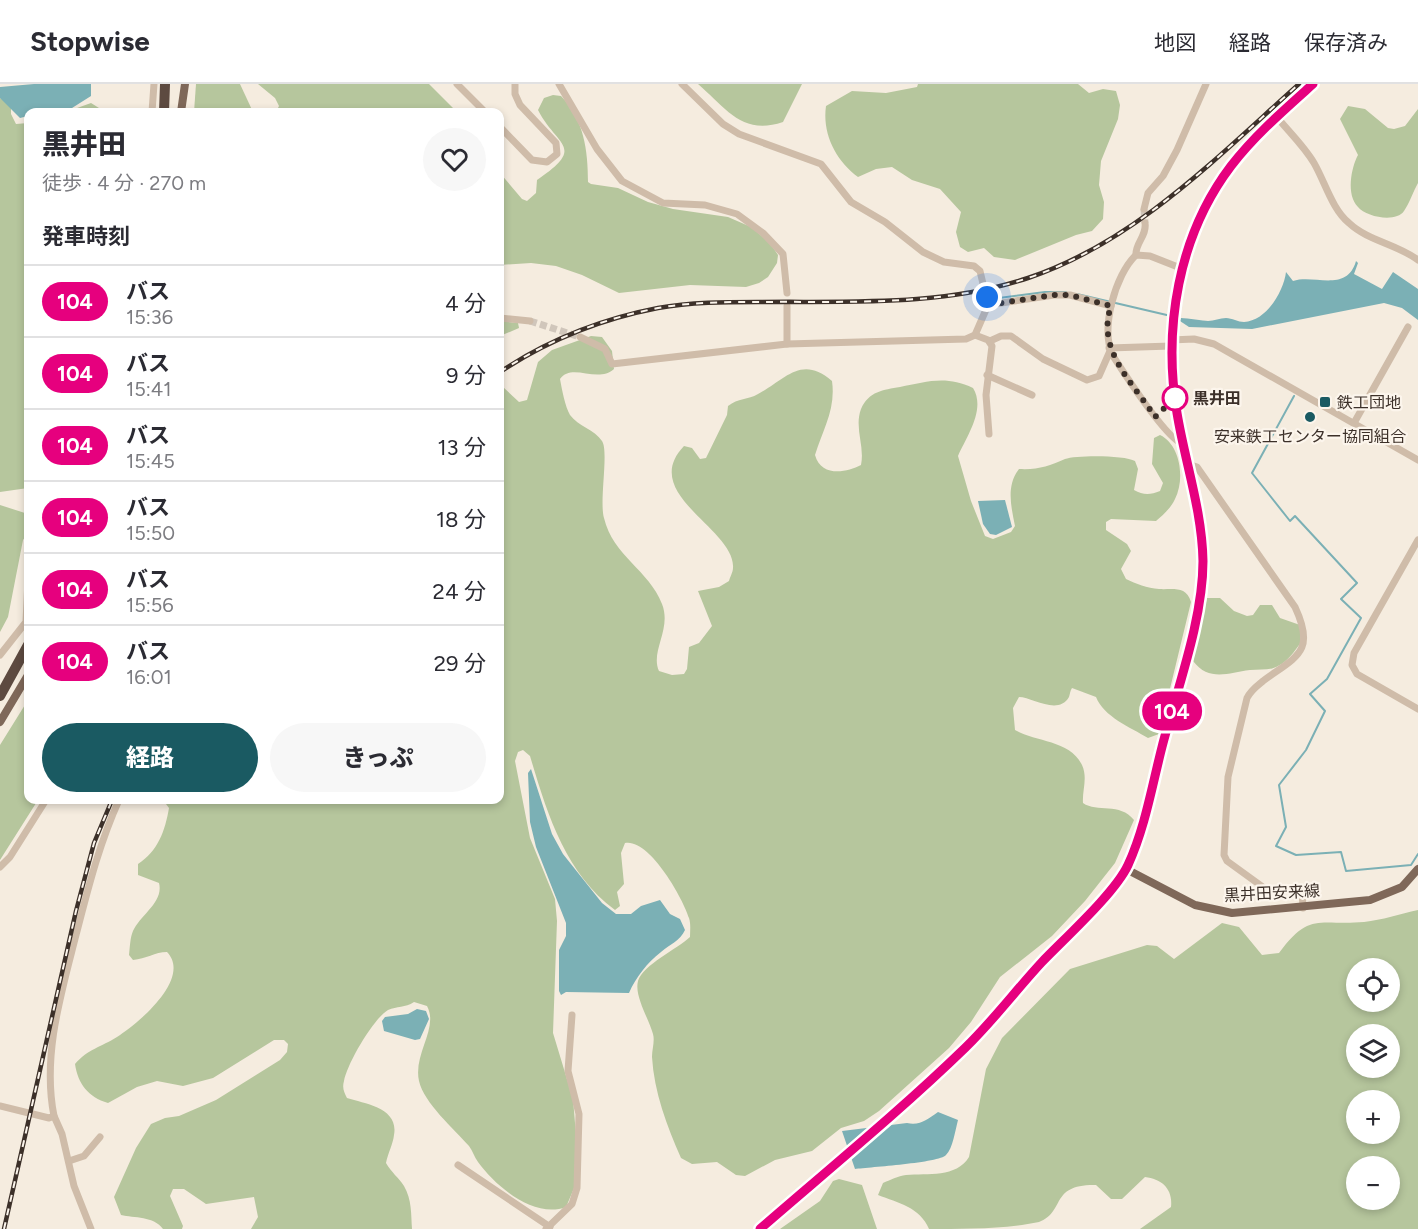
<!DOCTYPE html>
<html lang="ja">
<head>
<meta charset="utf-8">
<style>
  :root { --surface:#fff; --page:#f7f7f7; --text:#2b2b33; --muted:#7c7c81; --line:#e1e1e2; --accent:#1a5a62 }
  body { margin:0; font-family:Figtree,"Noto Sans JP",sans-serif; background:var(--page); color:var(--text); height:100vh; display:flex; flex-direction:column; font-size:22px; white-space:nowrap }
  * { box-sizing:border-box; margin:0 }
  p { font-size:20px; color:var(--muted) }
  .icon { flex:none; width:33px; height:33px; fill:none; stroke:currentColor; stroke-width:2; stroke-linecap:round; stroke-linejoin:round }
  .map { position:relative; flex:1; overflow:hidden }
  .drawer { position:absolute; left:24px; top:24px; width:480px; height:696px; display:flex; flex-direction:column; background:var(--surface); border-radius:12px; box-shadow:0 3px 9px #0003 }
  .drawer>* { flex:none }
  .badge { padding:0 12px; border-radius:20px; font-size:21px; line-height:39px }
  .fabs { position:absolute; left:1346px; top:874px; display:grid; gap:12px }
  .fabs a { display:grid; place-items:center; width:54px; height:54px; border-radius:50%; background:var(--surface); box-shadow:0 3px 9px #0003; font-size:30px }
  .you { position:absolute; width:30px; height:30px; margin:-15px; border:4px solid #fff; border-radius:50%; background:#1a73e8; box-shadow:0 0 0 9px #1a73e833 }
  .map>.badge { position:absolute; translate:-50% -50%; box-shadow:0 0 0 3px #fff }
  h2 { padding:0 18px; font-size:22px; line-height:54px }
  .round { display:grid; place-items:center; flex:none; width:63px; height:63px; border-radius:32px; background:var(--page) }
  .overview { display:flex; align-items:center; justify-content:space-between; height:102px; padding:0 18px }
  h1 { font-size:28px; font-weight:800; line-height:45px }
  .action { display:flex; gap:12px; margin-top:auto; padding:12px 18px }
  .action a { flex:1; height:69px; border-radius:36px; background:var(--accent); color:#fff; font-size:24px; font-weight:800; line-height:69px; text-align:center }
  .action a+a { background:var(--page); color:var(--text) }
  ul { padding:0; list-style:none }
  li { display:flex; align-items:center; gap:18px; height:72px; padding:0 18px; border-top:2px solid var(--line) }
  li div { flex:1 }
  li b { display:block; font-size:22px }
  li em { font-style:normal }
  li .badge { min-width:66px; font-weight:700; text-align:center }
  header { display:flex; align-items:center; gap:36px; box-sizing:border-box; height:84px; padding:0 30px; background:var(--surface); border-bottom:2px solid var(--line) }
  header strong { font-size:28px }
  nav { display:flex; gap:33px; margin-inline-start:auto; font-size:21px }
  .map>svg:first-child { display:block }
  .green { fill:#b6c69d; fill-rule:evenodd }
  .water { fill:#7bb0b5 }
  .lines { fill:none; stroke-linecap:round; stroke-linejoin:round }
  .stream { stroke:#7bb0b5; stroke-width:2 }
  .minor-tunnel { stroke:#d0c6bb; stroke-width:7; stroke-dasharray:7 3.5; stroke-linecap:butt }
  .minor { stroke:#cfbca9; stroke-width:7 }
  .major { stroke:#7f6859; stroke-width:8 }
  .highway { stroke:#5d4a40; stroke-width:10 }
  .rail-casing { stroke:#3c3029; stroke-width:4.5 }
  .rail { stroke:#fcf5ec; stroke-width:2; stroke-dasharray:7; stroke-linecap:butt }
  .line-casing { stroke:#fff; stroke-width:14 }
  .line { stroke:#e6007e; stroke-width:9 }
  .walk { stroke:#3c3029; stroke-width:6; stroke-dasharray:0 10.8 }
  .stop-dot { fill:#fff; stroke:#e6007e; stroke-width:3 }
  .poi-dot { fill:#1a5a62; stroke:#fcf5ec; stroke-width:2 }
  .labels { text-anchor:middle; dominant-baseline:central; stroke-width:4.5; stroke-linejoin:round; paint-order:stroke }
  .stop-label { font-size:16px; font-weight:bold; fill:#3c3029; stroke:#fcf5ec; text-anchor:start }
  .poi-label { font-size:16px; fill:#3c3029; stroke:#fcf5ec; text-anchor:start }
  .street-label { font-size:16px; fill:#3c3029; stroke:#fcf5ec }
</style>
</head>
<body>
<header>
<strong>Stopwise</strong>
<nav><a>地図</a><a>経路</a><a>保存済み</a></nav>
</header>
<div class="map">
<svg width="1418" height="1145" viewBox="0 0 1418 1145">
  <rect width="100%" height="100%" fill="#f5ecdf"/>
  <!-- green -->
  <g class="green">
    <path d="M196 0H240L253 28H194Z"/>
    <path d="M258 0H429L457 28H276L279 22 275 14Z"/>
    <path d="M698 0H802L783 38C742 52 726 24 698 0Z"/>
    <path d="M918 0H1078L1089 9 1103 5 1116 7 1120 21 1118 35 1101 77 1099 101 1104 118 1103 135 1092 147 1076 151 1015 176 994 173 984 164 968 168 960 163 956 148 961 128 940 105 912 96 892 83 876 85 858 93C836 77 822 50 826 22L852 7 886 9 917 3Z"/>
    <path d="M553 11 561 12C584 36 588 66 588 98L591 100 618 104 648 118 673 125 728 133 751 143 770 159 778 171 777 179 768 193 759 199 746 203 690 201 619 209 582 191 556 182 531 179 500 181V89L522 115 527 117 536 109 537 96C587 62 557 63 538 26L544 14Z"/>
    <path d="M0 14 11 21V30L16 40 28 39V404L0 408Z"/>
    <path d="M91 19 99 24 100 28H42L55 25 66 28Z"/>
    <path d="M1348 22 1365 25 1388 44 1394 45 1405 42 1418 25C1418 37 1418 92 1418 99 1414 106 1409 120 1404 127 1396 139 1366 133 1358 123 1346 111 1351 84 1358 71L1340 35Z"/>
    <path d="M500 237 518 239 519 244 500 252Z"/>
    <path d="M591 252 602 253 612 267 614 285C597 300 572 278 560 295 562 306 565 322 570 331 578 342 595 346 602 357 609 367 599 417 604 434 613 472 649 486 662 520 672 545 650 567 659 587L672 591 684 590 687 585 689 563 699 559 712 542 698 507 719 503 729 497C730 493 733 488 733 484 736 445 638 410 684 362L692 364 700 375 706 374 727 331 728 322C738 314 748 316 758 310 785 296 801 270 832 297 836 325 823 345 815 371 821 393 846 389 861 381 865 362 854 344 861 325 869 307 883 306 900 303 926 298 946 291 973 304 986 325 967 352 958 372L971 417 985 452 993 455 1011 448 1015 442C1011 422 1006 402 1019 385 1038 386 1049 382 1065 375 1076 371 1125 371 1135 377L1138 385 1134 406C1143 411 1150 411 1160 407L1163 399 1152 380 1154 354 1160 351C1181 361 1185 396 1175 415 1171 424 1163 431 1156 437L1111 435 1106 438V446L1127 460 1131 467 1121 485 1126 495C1136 500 1147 504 1159 505 1172 506 1186 501 1191 518L1159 650 1148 654C1130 643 1104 633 1096 613L1072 604C1070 607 1070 610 1069 613 1058 632 1032 613 1019 613L1013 624 1015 646C1035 658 1070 656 1082 681 1088 694 1082 707 1083 719 1097 729 1120 718 1134 736L1115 779 1085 817 1052 852 1000 893 971 938 949 964 879 1027 864 1037 841 1044 812 1067 775 1076 745 1092 736 1091 717 1078 692 1080 681 1074C667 1042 654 1008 652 973 652 965 655 957 653 950 649 935 634 912 638 897 643 881 677 865 690 853 690 847 691 840 689 834 683 814 649 754 625 759L621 769 624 800 617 808 620 822 615 826C565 789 547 729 530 672L523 666 518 668 515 677 530 754 555 815 557 837 553 949 573 1015 576 1051 575 1102 566 1123C535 1135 496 1103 478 1078 474 1073 473 1067 469 1062 454 1045 424 1019 419 997 413 970 439 944 427 922L414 918C405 924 397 922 388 926 373 935 347 980 344 997 342 1004 344 1008 347 1014 366 1020 399 1024 394 1051 393 1060 388 1069 386 1079 391 1088 399 1094 404 1102 412 1116 411 1130 412 1145H251L258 1133 254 1113 206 1120 184 1105H173L170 1112 183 1142 182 1145H163C154 1132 134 1134 121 1131L114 1113 136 1064 151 1040 165 1034 179 1032 216 1016 280 976 287 968 288 960 284 956H274L213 994 183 1002 157 997 137 1003 108 1019C88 1013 78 1000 75 980 88 965 101 963 117 953 139 939 192 894 167 868 155 868 146 875 133 876L129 871C130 863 130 854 133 847 140 831 164 818 159 799L138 791V780C158 767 165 747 169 724L163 716H500V302L503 303 519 318 527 316 538 278 552 266Z"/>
    <path d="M0 421 28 430V449L23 456 8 533 0 548Z"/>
    <path d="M1207 514H1220L1234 527 1247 532 1253 531 1260 521H1272L1280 534 1300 541 1301 558C1295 567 1288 577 1278 582 1270 587 1260 585 1250 586 1228 589 1209 598 1193 577Z"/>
    <path d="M28 616V716H38L0 776V661Z"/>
    <path d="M1418 826V1145H1140L1171 1123C1173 1105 1162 1095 1145 1093L1122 1115H1111L1096 1101C1049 1100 1066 1128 1039 1138 1006 1145 964 1145 929 1145 920 1123 898 1119 878 1111L883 1099C890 1096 898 1092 906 1091 928 1089 956 1094 969 1073L986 985 1002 954 1070 885 1147 861 1157 862 1174 875 1222 839 1239 843 1262 871 1279 869C1310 827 1319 842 1364 838 1382 836 1400 830 1418 826ZM1356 885H1389V918H1356ZM1356 951H1389V984H1356ZM1356 1017H1389V1050H1356ZM1356 1083H1389V1116H1356Z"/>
    <path d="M839 1095 862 1101 877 1145H780L820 1117 833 1097Z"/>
  </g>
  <!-- water -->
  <g class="water">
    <path d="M34 0H91V12L72 24 28 28V32L20 34 0 14V3Z"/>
    <path d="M1356 177 1358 179 1354 190 1382 205 1393 188 1418 205V236L1402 224 1384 219 1252 245 1189 243 1180 237 1181 234C1188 234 1203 237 1208 237 1214 237 1220 234 1226 234 1232 234 1238 238 1244 238 1267 237 1284 206 1286 188L1293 197C1314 190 1347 209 1356 177Z"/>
    <path d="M1005 416 1012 443 996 451 990 450 983 440 978 417Z"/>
    <path d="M531 685 552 750 563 770 602 819 616 830H631L641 822 660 816 670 830 680 835 685 846C680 857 670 860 661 868 647 879 636 893 629 909L566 908 561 911 559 907V866L566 852V839L536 763 530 738 528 689Z"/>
    <path d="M417 925 426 927 429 935 420 955 415 956 384 947 382 937 385 933 408 930Z"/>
    <path d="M938 1028 958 1036C955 1047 953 1064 946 1071 939 1079 870 1083 855 1085L842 1047 907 1039C920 1042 928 1035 938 1028Z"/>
  </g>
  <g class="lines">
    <!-- stream -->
    <g class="stream">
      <path d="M1077 210 1171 232"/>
      <path d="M976 217 1045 208H1066"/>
      <path d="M1294 312 1252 389 1290 437 1295 432 1357 499 1341 515 1361 534 1327 595 1310 610 1325 627 1306 666 1279 701 1286 743 1276 762 1296 771 1341 768 1346 787 1411 781 1418 770"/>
    </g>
    <!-- minor-tunnel -->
    <g class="minor-tunnel">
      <path d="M1144 125 1145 139"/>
      <path d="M530 237 580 253"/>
    </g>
    <!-- minor -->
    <g class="minor">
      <path d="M457 0 485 28"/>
      <path d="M559 0 597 65 622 97 663 119 705 121 737 130 763 149 783 170 787 209"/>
      <path d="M152 28 154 0"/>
      <path d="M1276 32C1289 48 1304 62 1314 79 1325 98 1332 125 1349 139 1368 157 1397 160 1418 176"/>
      <path d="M500 43 532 76 547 78 557 70 556 59 520 21 515 10V0"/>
      <path d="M1144 125 1148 109 1163 92 1177 66 1206 0"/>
      <path d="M1136 171C1135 159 1147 152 1145 139"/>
      <path d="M988 221 1054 211H1070L1111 222"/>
      <path d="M500 234 530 237"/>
      <path d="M975 251 988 256 992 262 986 311 989 350"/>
      <path d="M580 253 605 265 612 280 787 260 966 255 975 251 988 221 980 187 974 182 944 178 923 168 885 138 851 118 821 80 739 50 723 40 682 0"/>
      <path d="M1171 256 1194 255 1214 260 1418 376"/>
      <path d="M990 257 1001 252H1011L1043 275 1087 296 1099 292 1110 267"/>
      <path d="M787 260V222"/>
      <path d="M1109 264 1171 262"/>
      <path d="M987 291 1032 311"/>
      <path d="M1354 339 1408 243"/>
      <path d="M1183 360C1166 355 1124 289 1113 272 1100 245 1115 191 1136 171L1150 172 1183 185"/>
      <path d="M1188 380 1197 383 1295 523C1316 568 1297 572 1263 597 1257 602 1251 606 1247 614L1228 693 1224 771 1227 777 1267 806 1302 805 1303 824"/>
      <path d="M1418 456 1354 569 1352 581 1357 590 1418 625"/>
      <path d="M0 571 26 538 28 496"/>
      <path d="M0 783 10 773 46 716"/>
      <path d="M0 1022 49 1034 54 1032 62 1050 74 1102 91 1145"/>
      <path d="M54 1032C42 972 61 910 76 851 88 805 99 760 119 716"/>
      <path d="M69 1077 84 1072 100 1053"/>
      <path d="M458 1081 550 1143"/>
      <path d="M546 1145 572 1120 577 1104 579 1030 568 987 572 931"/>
    </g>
    <!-- major -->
    <g class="major">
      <path d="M181 28 185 0"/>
      <path d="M0 638 28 591"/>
      <path d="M1126 785 1195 821 1232 829 1370 816 1402 803 1418 785"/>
    </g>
    <!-- highway -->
    <g class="highway">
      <path d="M164 28 165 0"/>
      <path d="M0 612 28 561"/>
      <path d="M760 1145C828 1086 900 1027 965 964 993 937 1016 906 1042 878 1065 854 1115 809 1128 781 1146 742 1153 698 1164 656 1179 599 1203 537 1203 477 1203 428 1185 383 1178 336 1164 249 1176 154 1231 82 1255 51 1284 26 1313 0"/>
    </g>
    <!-- rail casing -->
    <g class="rail-casing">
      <g id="rail">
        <path d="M500 288C548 256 601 235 658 224 691 218 725 218 758 218 848 217 941 223 1028 194 1135 158 1216 74 1299 0"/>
        <path d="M4 1145 76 827 94 759 112 716"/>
      </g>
    </g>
    <!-- rail -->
    <use href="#rail" class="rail"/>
  </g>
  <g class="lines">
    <!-- line casing -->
    <g class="line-casing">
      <path id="line" d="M760 1145C828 1086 900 1027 965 964 993 937 1016 906 1042 878 1065 854 1115 809 1128 781 1145 744 1152 702 1162 663 1177 605 1203 536 1203 477 1202 426 1185 378 1177 329 1163 244 1178 152 1231 82 1255 51 1284 26 1313 0"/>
    </g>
    <!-- line -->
    <use href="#line" class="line"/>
    <!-- walk -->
    <path class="walk" d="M987 213 988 221 1054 211H1070L1111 222C1096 266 1133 299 1155 333L1175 314"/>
  </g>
  <!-- markers -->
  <circle class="stop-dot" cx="1175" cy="314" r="12"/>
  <g class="poi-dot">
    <rect x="1319" y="312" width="12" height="12" rx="3"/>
    <circle cx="1310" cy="333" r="6"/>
  </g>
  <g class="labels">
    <!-- stop labels -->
    <g class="stop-label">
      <text x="1193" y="314">黒井田</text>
    </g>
    <!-- poi labels -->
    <g class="poi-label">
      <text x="1337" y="318">鉄工団地</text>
      <text x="1310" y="352" text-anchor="middle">安来鉄工センター協同組合</text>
    </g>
    <!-- street labels -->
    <g class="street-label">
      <text transform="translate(1272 809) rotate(-3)">黒井田安来線</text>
    </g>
  </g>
</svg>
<div class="fabs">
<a><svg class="icon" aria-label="locate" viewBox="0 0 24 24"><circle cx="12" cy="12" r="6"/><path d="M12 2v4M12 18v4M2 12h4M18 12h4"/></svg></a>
<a><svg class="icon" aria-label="layers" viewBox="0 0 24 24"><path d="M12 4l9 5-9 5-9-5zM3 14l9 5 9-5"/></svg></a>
<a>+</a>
<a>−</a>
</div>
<div class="you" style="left:987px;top:213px"></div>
<b class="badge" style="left:1172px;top:627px;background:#e6007e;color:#fff">104</b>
<section class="drawer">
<div class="overview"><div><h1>黒井田</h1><p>徒歩 · 4 分 · 270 m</p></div><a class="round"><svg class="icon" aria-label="heart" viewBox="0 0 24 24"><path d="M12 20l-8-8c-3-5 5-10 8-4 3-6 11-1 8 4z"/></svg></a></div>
<h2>発車時刻</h2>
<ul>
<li><span class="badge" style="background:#e6007e;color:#fff">104</span><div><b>バス</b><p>15:36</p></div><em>4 分</em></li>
<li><span class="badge" style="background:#e6007e;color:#fff">104</span><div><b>バス</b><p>15:41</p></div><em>9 分</em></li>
<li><span class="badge" style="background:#e6007e;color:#fff">104</span><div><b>バス</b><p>15:45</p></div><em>13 分</em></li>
<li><span class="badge" style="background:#e6007e;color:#fff">104</span><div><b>バス</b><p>15:50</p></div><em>18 分</em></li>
<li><span class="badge" style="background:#e6007e;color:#fff">104</span><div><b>バス</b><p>15:56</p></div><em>24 分</em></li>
<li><span class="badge" style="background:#e6007e;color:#fff">104</span><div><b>バス</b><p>16:01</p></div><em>29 分</em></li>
</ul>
<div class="action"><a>経路</a><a>きっぷ</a></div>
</section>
</div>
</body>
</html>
